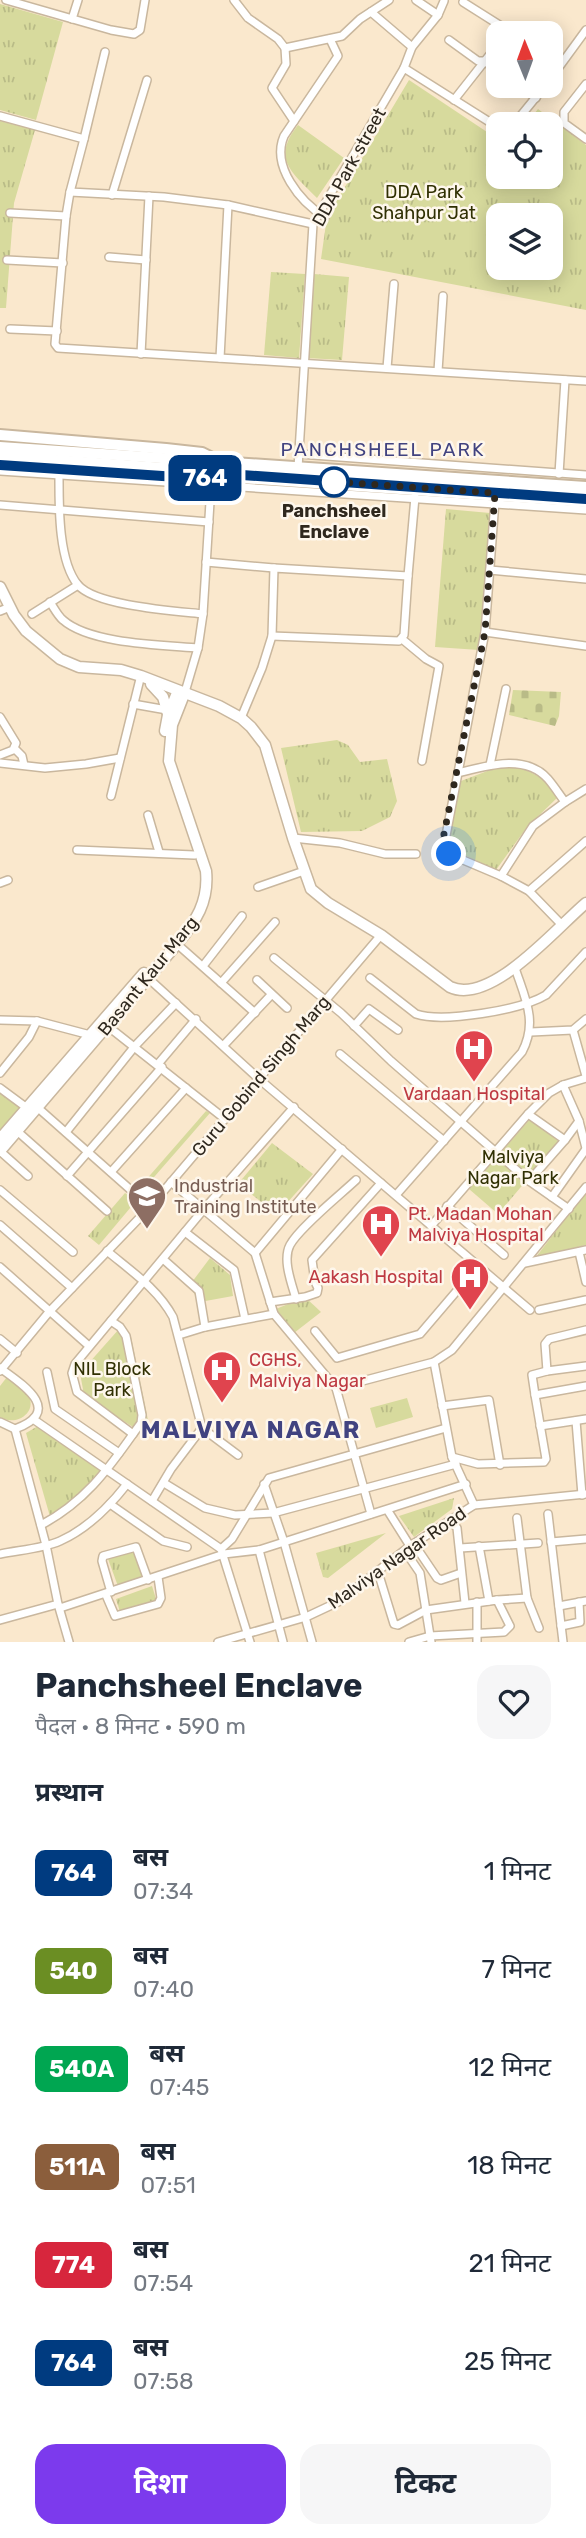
<!DOCTYPE html>
<html lang="hi">
<head>
<meta charset="utf-8">
<style>
  :root { --surface:#fff; --page:#f6f6f7; --text:#1f2937; --muted:#747a83; --accent:#7c3aed }
  body { margin:0; font-family:Rubik,"Noto Sans Devanagari",sans-serif; background:var(--page); color:var(--text); height:100vh; display:flex; flex-direction:column; font-size:26px; white-space:nowrap }
  * { box-sizing:border-box; margin:0 }
  p { font-size:23px; color:var(--muted) }
  .icon { flex:none; width:38px; height:38px; fill:none; stroke:currentColor; stroke-width:2; stroke-linecap:round; stroke-linejoin:round }
  .map { position:relative; height:1642px; overflow:hidden }
  .side { display:flex; flex-direction:column; background:var(--surface); flex:1 }
  .side>* { flex:none }
  .badge { padding:0 14px; border-radius:10px; font-size:24px; line-height:46px }
  .needle { width:46px; rotate:359deg }
  .controls { position:absolute; left:486px; top:21px; display:grid; gap:14px }
  .controls a { display:grid; place-items:center; width:77px; height:77px; border-radius:14px; background:var(--surface); box-shadow:0 4px 18px #0003; font-size:35px }
  .you { position:absolute; width:35px; height:35px; margin:-18px; border:5px solid #fff; border-radius:50%; background:#1a73e8; box-shadow:0 0 0 10px #1a73e833 }
  .map>.badge { position:absolute; translate:-50% -50%; box-shadow:0 0 0 4px #fff }
  h2 { padding:0 35px; font-size:26px; line-height:63px }
  .round { display:grid; place-items:center; flex:none; width:74px; height:74px; border-radius:21px; background:var(--page) }
  .head { display:flex; align-items:center; justify-content:space-between; height:119px; padding:0 35px }
  h1 { font-size:33px; font-weight:700; line-height:52px }
  .action { display:flex; gap:14px; margin-top:auto; padding:14px 35px }
  .action a { flex:1; height:80px; border-radius:21px; background:var(--accent); color:#fff; font-size:28px; font-weight:700; line-height:80px; text-align:center }
  .action a+a { background:var(--page); color:var(--text) }
  ul { padding:0; list-style:none }
  li { display:flex; align-items:center; gap:21px; height:98px; padding:0 35px }
  li div { flex:1 }
  li b { display:block; font-size:26px }
  li em { font-style:normal }
  li .badge { min-width:77px; font-weight:700; text-align:center }
  .map>svg:first-child { display:block }
  .cemetery { fill:url(#cemetery-stones) }
  .park { fill:url(#park-tufts); fill-rule:evenodd }
  .lines { fill:none; stroke-linecap:round; stroke-linejoin:round }
  .street-casing { stroke:#c9b79e; stroke-width:10 }
  .secondary-casing { stroke:#c9b79e; stroke-width:13 }
  .primary-casing { stroke:#c9b79e; stroke-width:14 }
  .street { stroke:#fff; stroke-width:7 }
  .secondary { stroke:#fff; stroke-width:10 }
  .primary { stroke:#fff; stroke-width:10 }
  .line-casing { stroke:#fff; stroke-width:16 }
  .line { stroke:#003b80; stroke-width:10 }
  .walk { stroke:#2f281e; stroke-width:7; stroke-dasharray:0 12.6 }
  .stop-dot { fill:#fff; stroke:#003b80; stroke-width:3.5 }
  .labels { text-anchor:middle; dominant-baseline:central; stroke-width:5; stroke-linejoin:round; paint-order:stroke }
  .street-label { font-size:18px; fill:#2f281e; stroke:#fef7ec }
  .park-label { font-size:18px; fill:#303003; stroke:#fef7ec }
  .stop-label { font-size:18px; font-weight:bold; fill:#2f281e; stroke:#fef7ec }
  .health-label { font-size:18px; fill:#be3a42; stroke:#fef7ec; text-anchor:start }
  .education-label { font-size:18px; fill:#785e54; stroke:#fef7ec; text-anchor:start }
  .neighbourhood-label { font-size:19px; letter-spacing:2px; fill:#414380; stroke:#fef7ec }
  .district-label { font-size:24px; font-weight:bold; letter-spacing:2px; fill:#414380; stroke:#fef7ec }
</style>
</head>
<body>
<div class="map">
<svg width="586" height="1642" viewBox="0 0 586 1642">
  <defs>
    <pattern id="cemetery-stones" width="16" height="16" patternUnits="userSpaceOnUse" patternTransform="scale(1.75)"><rect width="16" height="16" fill="#d7da9d"/><path d="M2 7V4a2 2 0 0 1 4 0v3zM10 15v-3a2 2 0 0 1 4 0v3z" fill="#b9bb87"/></pattern>
    <pattern id="park-tufts" width="24" height="20" patternUnits="userSpaceOnUse" patternTransform="scale(1.75)"><rect width="24" height="20" fill="#d7da9d"/><path d="M3 7l-1-3M5 7V3M7 7l1-3M15 17l-1-3M17 17v-4M19 17l1-3" fill="none" stroke="#b9bb87"/></pattern>
  </defs>
  <rect width="100%" height="100%" fill="#fae8cd"/>
  <!-- cemetery -->
  <path class="cemetery" d="M513 690 561 692 559 716 555 726 509 715Z"/>
  <!-- park -->
  <g class="park">
    <path d="M0 4 63 22 36 120 0 110Z"/>
    <path d="M409 80 499 140V177H551V124H526L538 109 586 145V310L321 259 327 217ZM499 215H551V268H499Z"/>
    <path d="M0 121 35 130 14 203 6 308H0Z"/>
    <path d="M298 125 344 158 317 198C292 172 271 159 298 125Z"/>
    <path d="M271 272 305 274 299 358 264 355Z"/>
    <path d="M314 274 349 277 342 360 307 358Z"/>
    <path d="M446 509 490 513 479 650 435 647Z"/>
    <path d="M337 740 348 745 360 762 387 759 397 801 390 817 362 831 301 832 281 748Z"/>
    <path d="M517 765 545 780 557 798 527 827 496 870 460 853 450 836 461 781 490 770Z"/>
    <path d="M0 1088 25 1110 0 1134Z"/>
    <path d="M206 1111 210 1113 141 1192 138 1189Z"/>
    <path d="M531 1118 559 1142 498 1214 469 1189Z"/>
    <path d="M272 1143 313 1174 277 1214 238 1184Z"/>
    <path d="M586 1192V1245L536 1257Z"/>
    <path d="M125 1193 136 1201 99 1245 88 1236Z"/>
    <path d="M210 1258 230 1275 233 1296 200 1302 189 1286Z"/>
    <path d="M305 1297 321 1312 294 1333 276 1309Z"/>
    <path d="M119 1329 131 1337 148 1420 139 1431 84 1395 80 1373Z"/>
    <path d="M7 1377C13 1382 22 1386 26 1392 41 1410 17 1428 0 1417V1386Z"/>
    <path d="M407 1398 413 1417 376 1428 370 1408Z"/>
    <path d="M38 1426 109 1473 85 1500 51 1520 26 1433Z"/>
    <path d="M454 1498 452 1509 414 1537 399 1516Z"/>
    <path d="M386 1533 328 1578 323 1577 316 1553Z"/>
    <path d="M135 1549 146 1579 119 1589 108 1559Z"/>
    <path d="M152 1586 157 1602 121 1615 116 1599Z"/>
  </g>
  <g class="lines">
    <!-- street casing -->
    <g class="street-casing">
      <g id="street">
        <path d="M6 0 111 30 134 34 140 30 145 0"/>
        <path d="M234 0 248 18 278 39 285 48 342 36 360 19 389 0"/>
        <path d="M463 2 512 33"/>
        <path d="M371 12 412 47"/>
        <path d="M438 15 444 1"/>
        <path d="M72 19 78 0"/>
        <path d="M449 40 478 61H484L499 72"/>
        <path d="M285 48 286 64 272 88 294 121"/>
        <path d="M404 68 412 47 438 15 416 0"/>
        <path d="M551 78 586 30"/>
        <path d="M586 84 564 112V123L586 139"/>
        <path d="M519 86 536 98"/>
        <path d="M454 100 499 43"/>
        <path d="M0 116 84 139 70 192 164 197 228 205 313 224"/>
        <path d="M514 124 545 86"/>
        <path d="M84 139 105 52"/>
        <path d="M70 192 66 216 55 344 58 348 586 381"/>
        <path d="M112 195 147 80"/>
        <path d="M10 213 66 216"/>
        <path d="M325 217C300 202 271 166 284 136L338 56 330 39"/>
        <path d="M109 257 146 260"/>
        <path d="M7 260 63 263"/>
        <path d="M10 329 57 331"/>
        <path d="M141 354 149 196"/>
        <path d="M220 358 228 205"/>
        <path d="M387 368 394 284"/>
        <path d="M438 371 443 296"/>
        <path d="M299 454 586 475"/>
        <path d="M298 468 313 224 404 68 499 128"/>
        <path d="M0 471 586 510"/>
        <path d="M559 474 565 380"/>
        <path d="M59 475C59 505 58 561 78 585 96 606 175 611 203 614"/>
        <path d="M495 501 485 632 444 846 449 854 501 876 529 891 561 924"/>
        <path d="M0 505 209 522"/>
        <path d="M206 562 274 568"/>
        <path d="M490 570 586 579"/>
        <path d="M50 602C54 608 58 616 63 620 90 644 163 645 198 648"/>
        <path d="M0 611 5 609"/>
        <path d="M32 614 78 585"/>
        <path d="M485 632 586 646"/>
        <path d="M272 636 399 641 404 635 408 576"/>
        <path d="M402 639 426 659 439 666 422 761"/>
        <path d="M185 692 198 648 203 614 211 486"/>
        <path d="M133 704 167 710"/>
        <path d="M0 717 16 743 13 750 0 755"/>
        <path d="M241 718 262 668 272 636 274 568 408 576 415 497"/>
        <path d="M15 749 22 756 24 765"/>
        <path d="M0 763 45 768 86 764 120 758"/>
        <path d="M490 765 506 689"/>
        <path d="M458 773C486 766 525 753 548 779 554 786 559 794 565 802L586 789"/>
        <path d="M111 796 140 679"/>
        <path d="M148 815 159 852"/>
        <path d="M293 838 340 843 385 854H416"/>
        <path d="M77 850 194 855"/>
        <path d="M501 876 533 826 565 802"/>
        <path d="M0 883 8 880"/>
        <path d="M258 887 304 871"/>
        <path d="M529 891 586 841"/>
        <path d="M177 944 255 1013"/>
        <path d="M274 958 341 1013 391 1061 529 1181 569 1209"/>
        <path d="M203 966 242 916"/>
        <path d="M148 978 259 1079 530 1310"/>
        <path d="M370 978 416 1014C443 1023 521 1010 546 995L586 952"/>
        <path d="M257 980 287 1008"/>
        <path d="M221 983 275 922"/>
        <path d="M0 1020 37 1021 94 1036"/>
        <path d="M105 1024 225 1119"/>
        <path d="M354 1026 369 1009 398 1030"/>
        <path d="M573 1030 586 1076"/>
        <path d="M531 1032 573 1030 586 1019"/>
        <path d="M224 1045 271 995"/>
        <path d="M340 1054 444 1141"/>
        <path d="M158 1064 196 1019"/>
        <path d="M0 1073 29 1037 37 1021"/>
        <path d="M563 1085 579 1121 565 1140"/>
        <path d="M0 1088 27 1108"/>
        <path d="M37 1107 150 1207"/>
        <path d="M528 1114 565 1140 529 1181"/>
        <path d="M579 1121 586 1148"/>
        <path d="M17 1131 107 1211"/>
        <path d="M66 1132 135 1046 176 1003"/>
        <path d="M0 1151 28 1176"/>
        <path d="M111 1172 186 1088"/>
        <path d="M67 1176 162 1067"/>
        <path d="M171 1182 255 1253 274 1314 336 1388 371 1514"/>
        <path d="M0 1190 73 1252"/>
        <path d="M396 1195 522 1052C538 1022 525 998 515 968"/>
        <path d="M552 1197 586 1149"/>
        <path d="M447 1206 504 1255"/>
        <path d="M0 1225 72 1288"/>
        <path d="M431 1226 528 1114 549 1093 563 1085 586 1078"/>
        <path d="M185 1232 234 1270 245 1319"/>
        <path d="M107 1251C131 1271 158 1289 173 1317L202 1428 171 1469 152 1501"/>
        <path d="M579 1252 586 1282"/>
        <path d="M255 1253 342 1149"/>
        <path d="M163 1259 199 1291 205 1327"/>
        <path d="M525 1263 586 1250"/>
        <path d="M0 1267 89 1346"/>
        <path d="M296 1299C292 1284 282 1260 290 1245 299 1228 340 1195 356 1180"/>
        <path d="M270 1302 305 1297 317 1293 318 1288 315 1282 312 1260 381 1183"/>
        <path d="M539 1310 586 1300"/>
        <path d="M111 1321 120 1327 126 1336 142 1415 141 1423 133 1434"/>
        <path d="M586 1330 549 1339 545 1344 547 1371 586 1366"/>
        <path d="M315 1331 337 1358 420 1334 478 1266"/>
        <path d="M179 1335 205 1327 274 1314"/>
        <path d="M0 1339 17 1353"/>
        <path d="M434 1362 452 1457 474 1505"/>
        <path d="M0 1368C22 1384 65 1411 15 1429L0 1422"/>
        <path d="M0 1371 49 1312 150 1207 381 935"/>
        <path d="M47 1372 55 1409 119 1453"/>
        <path d="M336 1388 434 1362 452 1350 586 1187"/>
        <path d="M535 1395 532 1375 547 1371"/>
        <path d="M442 1406 489 1400 500 1465"/>
        <path d="M33 1419 221 1549 250 1642"/>
        <path d="M576 1421 582 1495"/>
        <path d="M540 1426 586 1419"/>
        <path d="M202 1428 238 1455"/>
        <path d="M15 1429 46 1545 58 1604 69 1642"/>
        <path d="M452 1457 478 1464 544 1462 546 1459 535 1395 586 1386"/>
        <path d="M164 1483 205 1508 235 1515 273 1513 456 1464"/>
        <path d="M264 1484 284 1542 312 1642"/>
        <path d="M110 1504 163 1541 187 1547"/>
        <path d="M388 1511 410 1546"/>
        <path d="M548 1514 563 1642"/>
        <path d="M517 1518 527 1598 539 1628"/>
        <path d="M450 1520 457 1528 465 1603"/>
        <path d="M41 1525C83 1503 107 1471 133 1434L77 1392 72 1373 75 1364 204 1209 294 1107"/>
        <path d="M551 1542 586 1539"/>
        <path d="M414 1544 437 1578 441 1580 461 1573"/>
        <path d="M479 1546 489 1601"/>
        <path d="M460 1548 538 1543"/>
        <path d="M221 1549 232 1539 269 1478 446 1428"/>
        <path d="M259 1550 283 1642"/>
        <path d="M405 1551 420 1573 431 1642"/>
        <path d="M0 1554C19 1550 42 1549 60 1541 87 1529 109 1507 127 1484"/>
        <path d="M378 1572 394 1624 398 1625 426 1610 497 1600 510 1626 504 1632 430 1636 409 1642"/>
        <path d="M111 1592 102 1561 103 1556 136 1547 148 1580"/>
        <path d="M106 1595 115 1616 158 1604 161 1598 158 1577"/>
        <path d="M497 1600 527 1598"/>
        <path d="M477 1602V1642"/>
        <path d="M559 1606 586 1601"/>
        <path d="M60 1608 224 1554 259 1550 466 1484"/>
        <path d="M0 1620 58 1604"/>
        <path d="M561 1626 580 1622 579 1602"/>
        <path d="M218 1642 306 1617 338 1602 410 1546 474 1505 586 1494"/>
      </g>
    </g>
    <!-- secondary casing -->
    <g class="secondary-casing">
      <g id="secondary">
        <path d="M0 587 14 615 26 631 60 659 79 667 121 670 141 676 219 706 241 718 251 727 265 745 293 838 311 889 328 903 381 935 450 987C491 1006 556 928 586 903"/>
        <path d="M151 684 163 697 168 714"/>
        <path d="M165 731 168 715 177 693"/>
        <path d="M0 1139 144 973"/>
        <path d="M0 1151 177 944C196 921 209 902 206 871L169 761 172 725 185 692"/>
      </g>
    </g>
    <!-- primary casing -->
    <g class="primary-casing">
      <g id="primary">
        <path d="M0 435 166 449 202 453 212 458"/>
        <path d="M0 447 586 487"/>
        <path d="M0 456 586 499"/>
        <path d="M0 465 194 478"/>
      </g>
    </g>
    <!-- street -->
    <use href="#street" class="street"/>
    <!-- secondary -->
    <use href="#secondary" class="secondary"/>
    <!-- primary -->
    <use href="#primary" class="primary"/>
  </g>
  <g class="lines">
    <!-- line casing -->
    <g class="line-casing">
      <path id="line" d="M0 465 177 477 223 478 242 475 586 499"/>
    </g>
    <!-- line -->
    <use href="#line" class="line"/>
    <!-- walk -->
    <path class="walk" d="M334 482 323 481 495 493 485 632 443 839 445 850 449 854"/>
  </g>
  <!-- icons -->
  <defs>
    <g id="hospital-pin" transform="scale(2.0125)"><path d="M0 17L-7.5 6A9.5 9.5 0 1 1 7.5 6Z" fill="#e0444e" stroke="#fef7ec"/><path d="M-5-5h3v3.5h4V-5h3V5h-3V1.5h-4V5h-3Z" fill="#fff"/></g>
    <g id="university-pin" transform="scale(2.0125)"><path d="M0 17L-7.5 6A9.5 9.5 0 1 1 7.5 6Z" fill="#8d6e63" stroke="#fef7ec"/><path d="M0-5L7-2L0 1L-7-2ZM-4 1L0 2.5L4 1V4Q0 6-4 4Z" fill="#fff"/></g>
  </defs>
  <g fill-rule="evenodd">
    <use href="#hospital-pin" x="474" y="1049"/>
    <use href="#university-pin" x="147" y="1196"/>
    <use href="#hospital-pin" x="381" y="1224"/>
    <use href="#hospital-pin" x="470" y="1277"/>
    <use href="#hospital-pin" x="222" y="1370"/>
  </g>
  <!-- markers -->
  <circle class="stop-dot" cx="334" cy="482" r="14"/>
  <g class="labels">
    <!-- street labels -->
    <g class="street-label">
      <text transform="translate(349 167) rotate(-61)">DDA Park street</text>
      <text transform="translate(148 976) rotate(-51)">Basant Kaur Marg</text>
      <text transform="translate(261 1076) rotate(-50)">Guru Gobind Singh Marg</text>
      <text transform="translate(397 1558) rotate(-35)">Malviya Nagar Road</text>
    </g>
    <!-- park labels -->
    <g class="park-label">
      <text x="424" y="192">DDA Park<tspan x="424" dy="21">Shahpur Jat</tspan></text>
      <text x="513" y="1157">Malviya<tspan x="513" dy="21">Nagar Park</tspan></text>
      <text x="112" y="1369">NIL Block<tspan x="112" dy="21">Park</tspan></text>
    </g>
    <!-- stop labels -->
    <g class="stop-label">
      <text x="334" y="511">Panchsheel<tspan x="334" dy="21">Enclave</tspan></text>
    </g>
    <!-- health labels -->
    <g class="health-label">
      <text x="474" y="1094" text-anchor="middle">Vardaan Hospital</text>
      <text x="408" y="1214">Pt. Madan Mohan<tspan x="408" dy="21">Malviya Hospital</tspan></text>
      <text x="443" y="1277" text-anchor="end">Aakash Hospital</text>
      <text x="249" y="1360">CGHS,<tspan x="249" dy="21">Malviya Nagar</tspan></text>
    </g>
    <!-- education labels -->
    <g class="education-label">
      <text x="174" y="1186">Industrial<tspan x="174" dy="21">Training Institute</tspan></text>
    </g>
    <!-- neighbourhood labels -->
    <g class="neighbourhood-label">
      <text x="383" y="449">PANCHSHEEL PARK</text>
    </g>
    <!-- district labels -->
    <g class="district-label">
      <text x="251" y="1430">MALVIYA NAGAR</text>
    </g>
  </g>
</svg>
<div class="controls">
<a><svg class="needle" viewBox="-14 -14 28 28"><path d="M0-13l5 13h-10z" fill="#e53935"/><path d="M0 13l5-13h-10z" fill="#747a83"/></svg></a>
<a><svg class="icon" aria-label="locate" viewBox="0 0 24 24"><circle cx="12" cy="12" r="6"/><path d="M12 2v4M12 18v4M2 12h4M18 12h4"/></svg></a>
<a><svg class="icon" aria-label="layers" viewBox="0 0 24 24"><path d="M12 4l9 5-9 5-9-5zM3 14l9 5 9-5"/></svg></a>
</div>
<div class="you" style="left:449px;top:854px"></div>
<b class="badge" style="left:205px;top:478px;background:#003b80;color:#fff">764</b>
</div>
<section class="side">
<div class="head"><div><h1>Panchsheel Enclave</h1><p>पैदल · 8 मिनट · 590 m</p></div><a class="round"><svg class="icon" aria-label="heart" viewBox="0 0 24 24"><path d="M12 20l-8-8c-3-5 5-10 8-4 3-6 11-1 8 4z"/></svg></a></div>
<h2>प्रस्थान</h2>
<ul>
<li><span class="badge" style="background:#003b80;color:#fff">764</span><div><b>बस</b><p>07:34</p></div><em>1 मिनट</em></li>
<li><span class="badge" style="background:#6b8e23;color:#fff">540</span><div><b>बस</b><p>07:40</p></div><em>7 मिनट</em></li>
<li><span class="badge" style="background:#00a651;color:#fff">540A</span><div><b>बस</b><p>07:45</p></div><em>12 मिनट</em></li>
<li><span class="badge" style="background:#8b5e3c;color:#fff">511A</span><div><b>बस</b><p>07:51</p></div><em>18 मिनट</em></li>
<li><span class="badge" style="background:#d7263d;color:#fff">774</span><div><b>बस</b><p>07:54</p></div><em>21 मिनट</em></li>
<li><span class="badge" style="background:#003b80;color:#fff">764</span><div><b>बस</b><p>07:58</p></div><em>25 मिनट</em></li>
</ul>
<div class="action"><a>दिशा</a><a>टिकट</a></div>
</section>
</body>
</html>
